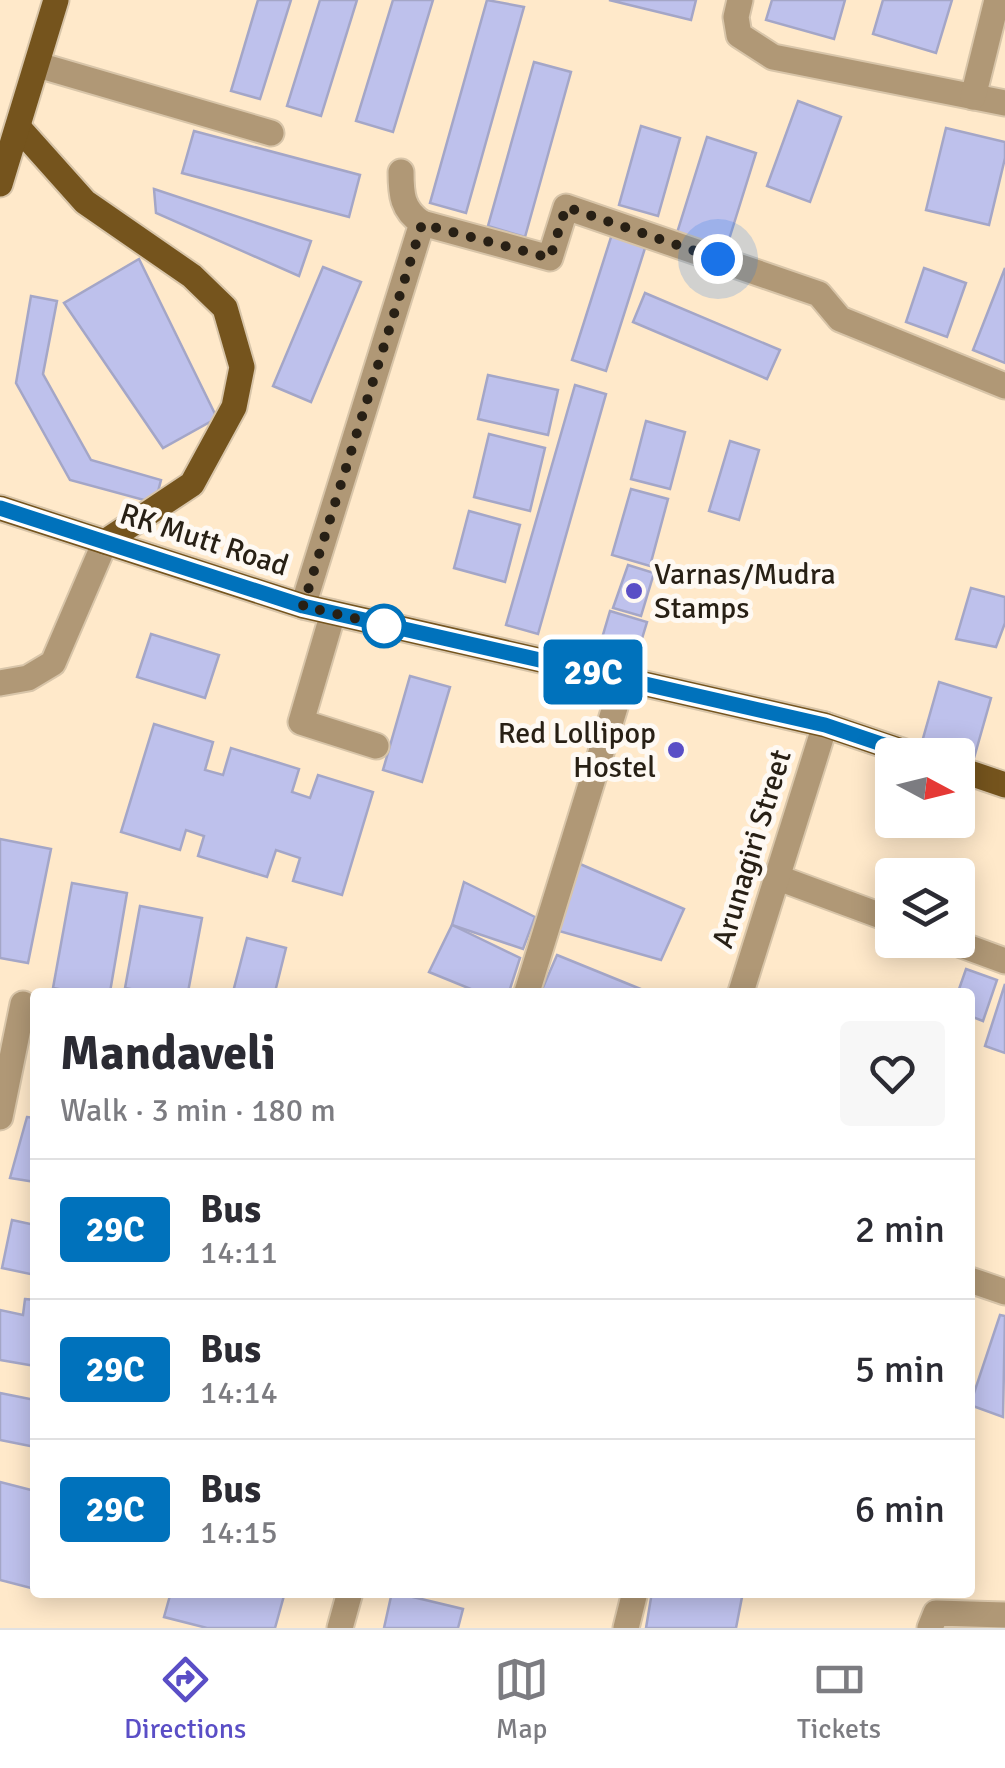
<!DOCTYPE html>
<html lang="en">
<head>
<meta charset="utf-8">
<style>
  :root { --surface:#fff; --page:#f7f7f7; --text:#2b2b33; --muted:#7c7c81; --line:#e1e1e2; --accent:#5a4ec6 }
  body { margin:0; font-family:Signika,sans-serif; background:var(--page); color:var(--text); height:100vh; display:flex; flex-direction:column; font-size:38px; white-space:nowrap }
  * { box-sizing:border-box; margin:0 }
  p { font-size:32px; color:var(--muted) }
  .icon { flex:none; width:55px; height:55px; fill:none; stroke:currentColor; stroke-width:2; stroke-linecap:round; stroke-linejoin:round }
  .map { position:relative; flex:1; overflow:hidden }
  .sheet { position:absolute; left:30px; top:988px; width:945px; height:610px; display:flex; flex-direction:column; background:var(--surface); border-radius:10px; box-shadow:0 5px 25px #0003 }
  .sheet>* { flex:none }
  .badge { padding:0 20px; border-radius:8px; font-size:35px; line-height:65px }
  .needle { width:65px; rotate:97deg }
  .tools { position:absolute; left:875px; top:738px; display:grid; gap:20px }
  .tools a { display:grid; place-items:center; width:100px; height:100px; border-radius:10px; background:var(--surface); box-shadow:0 5px 25px #0003; font-size:50px }
  .you { position:absolute; width:50px; height:50px; margin:-25px; border:8px solid #fff; border-radius:50%; background:#1a73e8; box-shadow:0 0 0 15px #1a73e833 }
  .map>.badge { position:absolute; translate:-50% -50%; box-shadow:0 0 0 5px #fff }
  .round { display:grid; place-items:center; flex:none; width:105px; height:105px; border-radius:10px; background:var(--page) }
  .summary { display:flex; align-items:center; justify-content:space-between; height:170px; padding:0 30px }
  h1 { font-size:48px; font-weight:700; line-height:75px }
  ul { padding:0; list-style:none }
  li { display:flex; align-items:center; gap:30px; height:140px; padding:0 30px; border-top:2px solid var(--line) }
  li div { flex:1 }
  li b { display:block; font-size:38px }
  li em { font-style:normal }
  li .badge { min-width:110px; font-weight:700; text-align:center }
  .dock { display:flex; justify-content:space-around; align-items:center; height:140px; border-top:2px solid var(--line); background:var(--surface); font-size:28px; color:var(--muted) }
  .dock a { display:grid; justify-items:center; gap:5px }
  .dock .active { color:var(--accent) }
  .map>svg:first-child { display:block }
  .building { fill:#bec1ec; stroke:#a4a6c7; stroke-width:2.5 }
  .lines { fill:none; stroke-linecap:round; stroke-linejoin:round }
  .minor-casing { stroke:#d8c5a9; stroke-width:29 }
  .major-casing { stroke:#d8c5a9; stroke-width:29 }
  .minor { stroke:#b09876; stroke-width:25 }
  .major { stroke:#75541d; stroke-width:25 }
  .line-casing { stroke:#fff; stroke-width:22 }
  .line { stroke:#0072bc; stroke-width:15 }
  .walk { stroke:#282015; stroke-width:10; stroke-dasharray:0 18 }
  .poi-dot { fill:#5a4ec6; stroke:#fef9f3; stroke-width:4 }
  .stop-dot { fill:#fff; stroke:#0072bc; stroke-width:5 }
  .labels { text-anchor:middle; dominant-baseline:central; stroke-width:10; stroke-linejoin:round; paint-order:stroke }
  .street-label { font-size:30px; fill:#282015; stroke:#fef9f3 }
  .poi-label { font-size:30px; fill:#282015; stroke:#fef9f3; text-anchor:start }
</style>
</head>
<body>
<div class="map">
<svg width="1005" height="1628" viewBox="0 0 1005 1628">
  <rect width="100%" height="100%" fill="#ffe9ca"/>
  <!-- building -->
  <g class="building">
    <path d="M258 0H291L260 99 231 91Z"/>
    <path d="M320 0H357L321 116 287 106Z"/>
    <path d="M393 0H433L393 132 356 121Z"/>
    <path d="M487 0 524 7 466 213 430 203Z"/>
    <path d="M609 0H696L691 20Z"/>
    <path d="M772 0H845L834 39 766 20Z"/>
    <path d="M883 0H952L936 53 873 34Z"/>
    <path d="M534 62 571 72 525 237 488 226Z"/>
    <path d="M798 101 841 117 810 202 767 186Z"/>
    <path d="M641 126 680 138 658 216 619 205Z"/>
    <path d="M946 128 1005 142V158L989 225 926 210Z"/>
    <path d="M194 131 360 175 349 217 182 173Z"/>
    <path d="M707 137 756 153 726 249 677 233Z"/>
    <path d="M154 189 311 241 299 276 156 213Z"/>
    <path d="M612 234 646 245 606 371 572 360Z"/>
    <path d="M139 259 217 418 163 448 64 303Z"/>
    <path d="M323 267 361 282 311 402 273 386Z"/>
    <path d="M924 268 966 283 947 337 906 322Z"/>
    <path d="M1005 268V363L973 350Z"/>
    <path d="M645 293 780 350 767 379 633 322Z"/>
    <path d="M31 296 57 301 43 374 91 460 161 480 155 503 70 480 16 383Z"/>
    <path d="M488 375 558 390 548 435 478 419Z"/>
    <path d="M575 385 606 394 538 634 506 625Z"/>
    <path d="M646 421 685 432 670 489 631 479Z"/>
    <path d="M489 434 545 448 530 511 474 497Z"/>
    <path d="M730 441 759 450 739 520 709 511Z"/>
    <path d="M631 489 668 499 650 566 612 555Z"/>
    <path d="M469 511 520 525 505 582 454 568Z"/>
    <path d="M628 565 654 573 641 616 613 608Z"/>
    <path d="M971 588 1005 597V623L996 647 956 639Z"/>
    <path d="M610 611 647 622 637 655 600 645Z"/>
    <path d="M151 634 219 655 205 698 137 677Z"/>
    <path d="M410 676 450 687 422 782 383 770Z"/>
    <path d="M939 682 991 698 974 758 922 742Z"/>
    <path d="M154 724 213 742 205 770 223 775 231 748 299 769 292 792 310 798 318 775 373 792 342 895 293 881 300 858 276 850 267 877 198 856 204 836 186 830 180 850 121 832Z"/>
    <path d="M0 839 51 849 28 963 0 958Z"/>
    <path d="M580 864 684 909 661 960 552 929Z"/>
    <path d="M464 882 535 917 523 949 452 925Z"/>
    <path d="M72 883 127 893 110 992H75L53 988Z"/>
    <path d="M140 906 202 918 188 992H146L125 988Z"/>
    <path d="M452 925 520 958 509 992H478L429 972Z"/>
    <path d="M247 938 286 948 275 992H233Z"/>
    <path d="M557 955 648 992H541Z"/>
    <path d="M966 969 997 980 983 1021 970 1016V992H958Z"/>
    <path d="M1005 984V1053L985 1046Z"/>
    <path d="M27 1117 35 1118V1182L10 1178Z"/>
    <path d="M12 1220 35 1225V1275L2 1268Z"/>
    <path d="M25 1299 35 1300V1366L0 1360V1310L23 1315Z"/>
    <path d="M1000 1315 1005 1316 1003 1417 970 1405Z"/>
    <path d="M0 1393 35 1400V1447L0 1440Z"/>
    <path d="M0 1482 35 1491V1571L31 1588 0 1580Z"/>
    <path d="M171 1592H285L275 1628H207L164 1617Z"/>
    <path d="M392 1592 463 1609 458 1628H384Z"/>
    <path d="M652 1592H743L736 1628H646Z"/>
  </g>
  <g class="lines">
    <!-- minor casing -->
    <g class="minor-casing">
      <g id="minor">
        <path d="M740 0 736 17 739 35 773 57 1005 103"/>
        <path d="M38 65 271 133"/>
        <path d="M973 97 997 0"/>
        <path d="M422 223 550 258 566 207 819 294 840 319 1005 386"/>
        <path d="M303 606 422 223C402 210 401 194 401 172"/>
        <path d="M333 613 301 722 376 746"/>
        <path d="M0 683 28 678 53 663 105 542"/>
        <path d="M776 877 892 920"/>
        <path d="M948 940 1005 961"/>
        <path d="M527 992 624 678"/>
        <path d="M741 992 825 725"/>
        <path d="M0 1117 23 1004"/>
        <path d="M970 1280 1005 1292"/>
        <path d="M340 1628 350 1592"/>
        <path d="M626 1628 635 1592"/>
        <path d="M930 1628 936 1613 1005 1615"/>
      </g>
    </g>
    <!-- major casing -->
    <g class="major-casing">
      <g id="major">
        <path d="M18 127 85 202 192 276 225 308 242 367 234 407 192 484 105 542"/>
        <path d="M0 184 56 0"/>
        <path d="M0 508 303 606 825 725 914 755"/>
        <path d="M958 769 1005 785"/>
      </g>
    </g>
    <!-- minor -->
    <use href="#minor" class="minor"/>
    <!-- major -->
    <use href="#major" class="major"/>
  </g>
  <g class="lines">
    <!-- line casing -->
    <g class="line-casing">
      <path id="line" d="M0 508 303 606 825 725 914 755"/>
    </g>
    <!-- line -->
    <use href="#line" class="line"/>
    <!-- walk -->
    <path class="walk" d="M384 626H387L303 606 422 224 550 258 566 207 718 259"/>
  </g>
  <!-- markers -->
  <g class="poi-dot">
    <circle cx="634" cy="591" r="10"/>
    <circle cx="676" cy="750" r="10"/>
  </g>
  <circle class="stop-dot" cx="384" cy="626" r="20"/>
  <g class="labels">
    <!-- street labels -->
    <g class="street-label">
      <text transform="translate(204 540) rotate(18)">RK Mutt Road</text>
      <text transform="translate(752 849) rotate(-73)">Arunagiri Street</text>
    </g>
    <!-- poi labels -->
    <g class="poi-label">
      <text x="654" y="574">Varnas/Mudra<tspan x="654" dy="34">Stamps</tspan></text>
      <text x="656" y="733" text-anchor="end">Red Lollipop<tspan x="656" dy="34">Hostel</tspan></text>
    </g>
  </g>
</svg>
<div class="tools">
<a><svg class="needle" viewBox="-14 -14 28 28"><path d="M0-13l5 13h-10z" fill="#e53935"/><path d="M0 13l5-13h-10z" fill="#7c7c81"/></svg></a>
<a><svg class="icon" aria-label="layers" viewBox="0 0 24 24"><path d="M12 4l9 5-9 5-9-5zM3 14l9 5 9-5"/></svg></a>
</div>
<div class="you" style="left:718px;top:259px"></div>
<b class="badge" style="left:593px;top:672px;background:#0072bc;color:#fff">29C</b>
<section class="sheet">
<div class="summary"><div><h1>Mandaveli</h1><p>Walk · 3 min · 180 m</p></div><a class="round"><svg class="icon" aria-label="heart" viewBox="0 0 24 24"><path d="M12 20l-8-8c-3-5 5-10 8-4 3-6 11-1 8 4z"/></svg></a></div>
<ul>
<li><span class="badge" style="background:#0072bc;color:#fff">29C</span><div><b>Bus</b><p>14:11</p></div><em>2 min</em></li>
<li><span class="badge" style="background:#0072bc;color:#fff">29C</span><div><b>Bus</b><p>14:14</p></div><em>5 min</em></li>
<li><span class="badge" style="background:#0072bc;color:#fff">29C</span><div><b>Bus</b><p>14:15</p></div><em>6 min</em></li>
</ul>
</section>
</div>
<nav class="dock">
<a class="active"><svg class="icon" aria-label="directions" viewBox="0 0 24 24"><path d="M12 3l9 9-9 9-9-9zM9 14v-3h6M13 9l2 2-2 2"/></svg>Directions</a>
<a><svg class="icon" aria-label="map" viewBox="0 0 24 24"><path d="M3 6l6-2 6 2 6-2v14l-6 2-6-2-6 2zM9 4v14M15 6v14"/></svg>Map</a>
<a><svg class="icon" aria-label="tickets" viewBox="0 0 24 24"><path d="M3 7h18v10H3zM15 7v10"/></svg>Tickets</a>
</nav>
</body>
</html>
